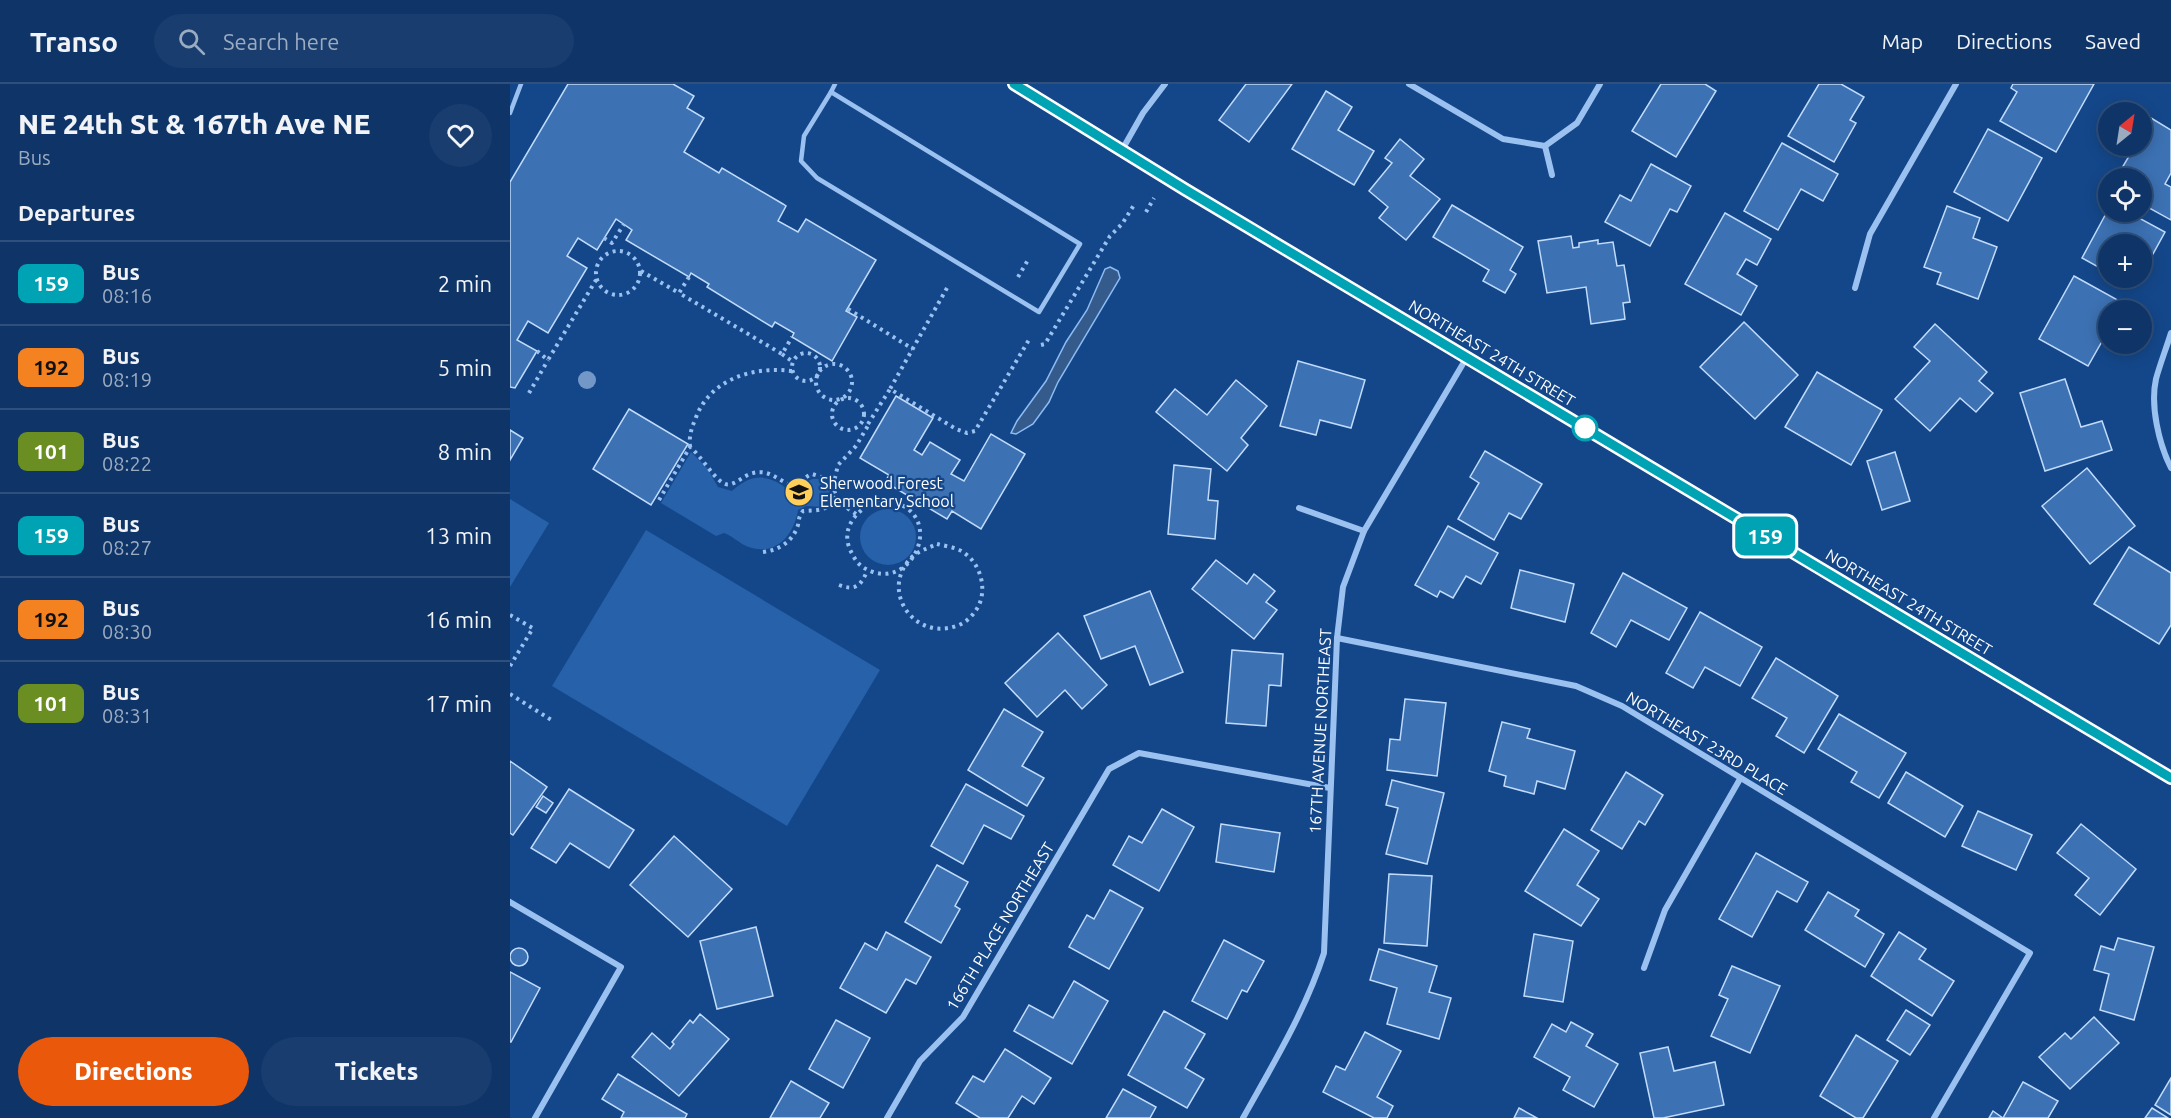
<!DOCTYPE html>
<html lang="en">
<head>
<meta charset="utf-8">
<style>
  :root { --surface:#0f3568; --page:#183d6e; --text:#f1f3f6; --muted:#9babc0; --line:#2f507c; --accent:#ea580c }
  body { margin:0; font-family:Ubuntu,sans-serif; background:var(--page); color:var(--text); height:100vh; display:flex; flex-direction:column; font-size:22px; white-space:nowrap }
  * { box-sizing:border-box; margin:0 }
  p { font-size:20px; color:var(--muted) }
  .icon { flex:none; width:33px; height:33px; fill:none; stroke:currentColor; stroke-width:2; stroke-linecap:round; stroke-linejoin:round }
  .map { position:relative; flex:1; overflow:hidden }
  .panel { display:flex; flex-direction:column; background:var(--surface); width:510px }
  .panel>* { flex:none }
  .badge { padding:0 12px; border-radius:9px; font-size:21px; line-height:39px }
  .needle { width:39px; rotate:30deg }
  .controls { position:absolute; left:1588px; top:18px; display:grid; gap:12px }
  .controls a { display:grid; place-items:center; width:54px; height:54px; border-radius:50%; background:var(--surface); box-shadow:0 3px 15px #0003,0 0 0 2px var(--line); font-size:30px }
  .map>.badge { position:absolute; translate:-50% -50%; box-shadow:0 0 0 3px #fff }
  h2 { padding:0 18px; font-size:22px; line-height:54px }
  .round { display:grid; place-items:center; flex:none; width:63px; height:63px; border-radius:32px; background:var(--page) }
  .overview { display:flex; align-items:center; justify-content:space-between; height:102px; padding:0 18px }
  h1 { font-size:28px; font-weight:800; line-height:45px }
  .primary-button { display:flex; gap:12px; margin-top:auto; padding:12px 18px }
  .primary-button a { flex:1; height:69px; border-radius:36px; background:var(--accent); color:#fff; font-size:24px; font-weight:800; line-height:69px; text-align:center }
  .primary-button a+a { background:var(--page); color:var(--text) }
  ul { padding:0; list-style:none }
  li { display:flex; align-items:center; gap:18px; height:84px; padding:0 18px; border-top:2px solid var(--line) }
  li div { flex:1 }
  li b { display:block; font-size:22px }
  li em { font-style:normal }
  li .badge { min-width:66px; font-weight:700; text-align:center }
  header { display:flex; align-items:center; gap:36px; box-sizing:border-box; height:84px; padding:0 30px; background:var(--surface); border-bottom:2px solid var(--line) }
  header strong { font-size:28px }
  nav { display:flex; gap:33px; margin-inline-start:auto; font-size:21px }
  .search { width:420px; height:54px; background:var(--page); display:flex; align-items:center; gap:15px; box-sizing:border-box; padding:0 21px; border-radius:33px; color:var(--muted); font-size:22px }
  main { display:flex; flex:1; min-height:0 }
  .map>svg:first-child { display:block }
  .green { fill:#2661a9 }
  .water { fill:#345b8c; stroke:#8cbcf3; stroke-width:1.5 }
  .building { fill:#3c71b3; stroke:#c1dbfb; stroke-width:1.5 }
  .lines { fill:none; stroke-linecap:round; stroke-linejoin:round }
  .path { stroke:#9bc1f0; stroke-width:4; stroke-dasharray:3 4.5; stroke-linecap:butt }
  .lane { stroke:#9bc1f0; stroke-width:4.5 }
  .street { stroke:#9bc1f0; stroke-width:6 }
  .secondary { stroke:#c8defb; stroke-width:12 }
  .tree { fill:#7398c8 }
  .line-casing { stroke:#fff; stroke-width:14 }
  .line { stroke:#00a3b4; stroke-width:9 }
  .stop-dot { fill:#fff; stroke:#00a3b4; stroke-width:3 }
  .labels { text-anchor:middle; dominant-baseline:central; stroke-width:4.5; stroke-linejoin:round; paint-order:stroke }
  .street-label { font-size:16px; fill:#fff; stroke:#14478a }
  .poi-label { font-size:16px; fill:#fff; stroke:#14478a; text-anchor:start }
</style>
</head>
<body>
<header>
<strong>Transo</strong>
<div class="search"><svg class="icon" aria-label="search" viewBox="0 0 24 24"><circle cx="10" cy="10" r="6"/><path d="M15 15l6 6"/></svg>Search here</div>
<nav><a>Map</a><a>Directions</a><a>Saved</a></nav>
</header>
<main>
<section class="panel">
<div class="overview"><div><h1>NE 24th St &amp; 167th Ave NE</h1><p>Bus</p></div><a class="round"><svg class="icon" aria-label="heart" viewBox="0 0 24 24"><path d="M12 20l-8-8c-3-5 5-10 8-4 3-6 11-1 8 4z"/></svg></a></div>
<h2>Departures</h2>
<ul>
<li><span class="badge" style="background:#00a3b4;color:#fff">159</span><div><b>Bus</b><p>08:16</p></div><em>2 min</em></li>
<li><span class="badge" style="background:#f58220;color:#111">192</span><div><b>Bus</b><p>08:19</p></div><em>5 min</em></li>
<li><span class="badge" style="background:#6b8e23;color:#fff">101</span><div><b>Bus</b><p>08:22</p></div><em>8 min</em></li>
<li><span class="badge" style="background:#00a3b4;color:#fff">159</span><div><b>Bus</b><p>08:27</p></div><em>13 min</em></li>
<li><span class="badge" style="background:#f58220;color:#111">192</span><div><b>Bus</b><p>08:30</p></div><em>16 min</em></li>
<li><span class="badge" style="background:#6b8e23;color:#fff">101</span><div><b>Bus</b><p>08:31</p></div><em>17 min</em></li>
</ul>
<div class="primary-button"><a>Directions</a><a>Tickets</a></div>
</section>
<div class="map">
<svg width="1661" height="1034" viewBox="0 0 1661 1034">
  <rect width="100%" height="100%" fill="#14478a"/>
  <!-- green -->
  <g class="green">
    <path d="M181 368 197 384 208 403 222 407C243 388 260 390 281 408 291 406 294 397 303 395 313 393 323 405 319 415 318 417 314 421 313 423L296 422 288 426C284 453 263 475 234 461 227 457 222 452 214 449L206 452 151 419Z"/>
    <path d="M0 415 39 439 0 503Z"/>
    <circle cx="378" cy="453" r="28"/>
    <path d="M136 446 370 586 277 742 42 602Z"/>
  </g>
  <!-- water -->
  <path class="water" d="M600 183 608 187 610 194 548 298 539 318 523 340 506 350 501 349 507 337 536 297 556 258 577 226 595 185Z"/>
  <!-- building -->
  <g class="building">
    <path d="M58 0H163L184 12 177 24 194 34 174 68 209 89 212 84 273 120 276 122 268 137 288 148 296 135 366 176 336 227 347 233 322 277 282 253 284 249 265 238 262 243 197 203 199 200 181 189 179 193 116 156 122 146 106 135 87 166 68 154 57 172 77 184 38 249 18 237 7 256 27 267 5 304 0 303V98Z"/>
    <path d="M736 0H782L739 58 709 36Z"/>
    <path d="M1151 0H1195L1206 7 1166 73 1122 47Z"/>
    <path d="M1309 0H1331L1354 13 1340 36 1346 39 1324 78 1278 52Z"/>
    <path d="M1503 0H1584L1546 68 1490 37 1507 8 1501 4Z"/>
    <path d="M816 7 842 23 828 46 864 67 844 101 782 65Z"/>
    <path d="M1641 34 1661 46V89L1655 100 1661 103V136L1632 120V94H1606L1625 62H1632V49Z"/>
    <path d="M1478 45 1532 74 1498 137 1444 108Z"/>
    <path d="M890 55 914 75 900 92 930 115 896 156 869 134 878 123 859 107 882 79 875 74Z"/>
    <path d="M1272 59 1328 90 1313 117 1291 105 1268 146 1234 127Z"/>
    <path d="M1141 80 1181 102 1167 128 1160 125 1140 162 1095 138 1110 111 1121 117Z"/>
    <path d="M942 121 1013 163 1000 186 1006 190 995 209 973 197 979 186 923 153Z"/>
    <path d="M1437 122 1470 134 1463 154 1487 163 1468 215 1427 200 1431 189 1414 183Z"/>
    <path d="M1599 124V128H1618L1655 148 1632 190V160H1599V189L1572 174Z"/>
    <path d="M1215 129 1261 155 1247 181 1236 175 1227 190 1247 202 1231 231 1175 200Z"/>
    <path d="M1061 152 1063 164 1069 163V159L1088 156V160L1103 158 1107 182 1114 181 1120 218 1113 219 1115 235 1081 240 1076 203 1037 209 1028 157Z"/>
    <path d="M1564 192 1613 219 1609 226H1599V245L1578 282 1529 255Z"/>
    <path d="M1607 194H1630L1625 203Z"/>
    <path d="M1234 238 1288 291 1245 335 1190 283Z"/>
    <path d="M1425 240 1477 288 1469 297 1483 309 1466 328 1450 314 1420 347 1385 315 1420 277 1404 263Z"/>
    <path d="M788 277 855 296 841 344 810 336 806 351 770 342Z"/>
    <path d="M1307 288 1372 326 1341 381 1275 343Z"/>
    <path d="M1555 295 1571 343 1592 337 1602 366 1535 387 1510 309Z"/>
    <path d="M726 296 757 322 731 354 738 361 717 387 646 328 665 305 697 331Z"/>
    <path d="M386 312 423 334 404 366 412 371 420 358 450 376 441 390 454 397 481 350 515 370 471 445 442 427 437 435 375 398 379 391 350 374Z"/>
    <path d="M119 325 178 360 141 421 83 385Z"/>
    <path d="M0 346 13 354 0 376Z"/>
    <path d="M975 367 1032 400 1011 435 999 429 984 456 948 435 969 399 960 393Z"/>
    <path d="M1385 368 1400 417 1372 426 1357 377Z"/>
    <path d="M664 381 701 385 698 416 708 417 705 455 658 450Z"/>
    <path d="M1577 384 1625 442 1580 480 1532 422Z"/>
    <path d="M938 442 988 469 971 500 956 492 943 514 930 507 927 513 905 501Z"/>
    <path d="M1619 463 1661 489V541L1649 560 1584 520Z"/>
    <path d="M706 476 737 500 744 490 765 507 756 518 767 526 744 555 682 505Z"/>
    <path d="M1010 486 1064 500 1055 538 1001 524Z"/>
    <path d="M1113 489 1177 524 1159 556 1121 536 1106 563 1081 549Z"/>
    <path d="M640 507 673 588 640 601 625 562 591 575 574 532Z"/>
    <path d="M1190 528 1252 563 1230 602 1195 583 1183 604 1156 589Z"/>
    <path d="M548 549 597 601 572 625 555 606 527 633 495 599Z"/>
    <path d="M722 566 773 570 771 602 759 601 756 642 716 639Z"/>
    <path d="M1266 574 1328 612 1294 669 1266 652 1277 634 1242 614Z"/>
    <path d="M895 615 936 619 927 692 877 686 880 655 890 656Z"/>
    <path d="M494 625 533 648 512 682 534 694 517 722 458 686Z"/>
    <path d="M1329 630 1396 669 1369 714 1341 698 1347 688 1308 665Z"/>
    <path d="M992 638 1020 645 1017 654 1065 667 1055 705 1027 697 1024 710 994 702 996 692 979 687Z"/>
    <path d="M0 677 37 703 3 751 0 749Z"/>
    <path d="M1116 688 1153 711 1135 741 1129 737 1112 765 1081 746Z"/>
    <path d="M1396 688 1453 722 1435 753 1378 719Z"/>
    <path d="M882 696 934 709 917 780 876 770 888 724 876 721Z"/>
    <path d="M456 700 514 732 501 755 474 741 453 780 421 762Z"/>
    <path d="M59 705 124 746 99 784 60 759 46 779 21 764Z"/>
    <path d="M33 712 43 719 36 729 26 723Z"/>
    <path d="M652 725 684 743 649 807 603 781 619 752 632 759Z"/>
    <path d="M1468 727 1522 751 1506 786 1452 762Z"/>
    <path d="M711 740 770 749 764 788 706 778Z"/>
    <path d="M1571 740 1626 785 1590 831 1565 811 1579 794 1547 769Z"/>
    <path d="M1054 745 1089 767 1067 801 1089 815 1071 842 1015 807Z"/>
    <path d="M164 752 222 805 178 853 120 801Z"/>
    <path d="M1246 769 1298 798 1287 818 1267 807 1242 853 1209 835Z"/>
    <path d="M427 781 458 798 445 822 450 825 431 859 395 838Z"/>
    <path d="M879 790 922 792 917 862 874 859Z"/>
    <path d="M600 806 633 824 599 885 559 863 577 831 584 835Z"/>
    <path d="M1318 808 1349 826 1345 832 1374 850 1355 883 1295 846Z"/>
    <path d="M246 843 263 912 207 925 190 857Z"/>
    <path d="M376 848 421 873 406 900 396 895 376 929 330 904 355 859 367 866Z"/>
    <path d="M1389 848 1416 865 1409 875 1444 897 1422 932 1361 892Z"/>
    <path d="M1024 850 1063 857 1053 918 1014 912Z"/>
    <path d="M1608 854 1644 863 1624 936 1590 926 1599 890 1584 886 1591 862 1604 866Z"/>
    <path d="M714 856 754 877 737 908 732 906 717 935 682 917Z"/>
    <circle cx="9" cy="873" r="9"/>
    <path d="M869 865 927 882 919 908 941 914 929 955 877 940 887 904 860 896Z"/>
    <path d="M1222 882 1270 902 1240 969 1201 952 1218 915 1209 911Z"/>
    <path d="M0 888 30 904 1 958H0Z"/>
    <path d="M564 897 598 917 562 980 504 947 519 921 543 934Z"/>
    <path d="M1396 926 1420 941 1400 971 1377 956Z"/>
    <path d="M654 927 695 950 675 984 694 995 677 1024 618 991Z"/>
    <path d="M190 930 219 955 169 1012 122 973 142 949 160 965 164 960 162 958 180 936 183 939Z"/>
    <path d="M1584 933 1609 959 1560 1005 1529 973 1555 949 1561 955Z"/>
    <path d="M326 936 360 954 333 1004 299 985Z"/>
    <path d="M1061 938 1083 950 1076 962 1108 980 1084 1023 1053 1006 1060 993 1024 973 1042 940 1056 948Z"/>
    <path d="M855 948 891 967 867 1013 883 1022 877 1034H864L813 1008 826 982 835 986Z"/>
    <path d="M1346 951 1388 977 1353 1034H1346L1310 1012Z"/>
    <path d="M1158 963 1164 987 1205 978 1214 1021 1153 1034H1144L1130 969Z"/>
    <path d="M495 965 541 994 524 1020 512 1012 498 1034H470L446 1019 463 992 474 998Z"/>
    <path d="M108 990 177 1030 175 1034H111L114 1028 92 1015Z"/>
    <path d="M1661 994V1031L1645 1021Z"/>
    <path d="M281 997 319 1019 310 1034H260Z"/>
    <path d="M1513 998 1548 1017 1538 1034H1479L1483 1027 1493 1034Z"/>
    <path d="M613 1005 646 1023 640 1034H596Z"/>
    <path d="M1009 1024 1027 1034H1004Z"/>
    <path d="M1642 1024 1658 1034H1635Z"/>
  </g>
  <g class="lines">
    <!-- path -->
    <g class="path">
      <path d="M636 128 644 114"/>
      <path d="M94 154 102 159 114 140"/>
      <circle cx="108" cy="189" r="22"/>
      <path d="M131 187 169 209"/>
      <path d="M179 193 169 209 272 270 282 253"/>
      <path d="M508 193 518 176"/>
      <path d="M437 204 380 305 446 345 457 349 465 347 520 254"/>
      <path d="M338 225 403 265"/>
      <path d="M531 261 535 260 600 152 612 140 624 121"/>
      <path d="M27 267 38 276 86 196"/>
      <circle cx="296" cy="283" r="14"/>
      <path d="M272 270 283 278"/>
      <circle cx="324" cy="298" r="18"/>
      <path d="M19 309 38 276"/>
      <circle cx="338" cy="330" r="16"/>
      <path d="M358 340 380 305"/>
      <path d="M180 363C179 353 181 345 185 336 199 295 243 282 282 287"/>
      <path d="M149 416 180 363C192 373 202 392 213 399 222 405 233 391 243 389 259 385 268 396 282 402 290 400 294 393 302 390L324 397"/>
      <path d="M371 416C438 421 408 503 363 488 354 485 347 480 343 471 327 446 347 423 371 416Z"/>
      <path d="M346 430 333 421 326 412 323 402 328 381 346 362 359 340"/>
      <path d="M427 460C435 462 445 463 453 468 470 479 477 503 469 521 464 531 456 539 446 542 403 557 369 505 402 473 409 467 418 464 427 460Z"/>
      <path d="M253 468C270 466 283 457 288 441 289 435 289 432 293 427 307 426 319 428 326 412"/>
      <path d="M329 501C345 507 351 502 357 487"/>
      <path d="M0 531 26 546"/>
      <path d="M0 582 23 544"/>
      <path d="M0 610 43 637"/>
    </g>
    <!-- lane -->
    <g class="lane">
      <path d="M321 8 570 160 529 228 307 94 291 77 294 52Z"/>
      <path d="M321 8 325 0"/>
      <path d="M0 29 11 0"/>
    </g>
    <!-- street -->
    <g class="street">
      <path d="M899 0 993 55 1035 62"/>
      <path d="M1035 62 1067 39 1090 0"/>
      <path d="M1035 62 1042 91"/>
      <path d="M612 66 633 29 655 0"/>
      <path d="M1345 204 1360 150 1446 0"/>
      <path d="M1661 249C1656 265 1650 280 1646 295 1640 322 1649 360 1661 384"/>
      <path d="M789 424 854 447"/>
      <path d="M827 554 1066 602 1112 622 1520 869 1424 1034"/>
      <path d="M0 818 111 883 25 1034"/>
      <path d="M1134 884 1155 826 1230 695"/>
      <path d="M377 1034 410 977 453 933 599 685 629 669 820 704"/>
      <path d="M733 1034C763 980 795 928 814 869L827 554 833 503 854 447 957 273"/>
    </g>
    <!-- secondary -->
    <path class="secondary" d="M504 0 656 94 1661 694"/>
  </g>
  <!-- trees -->
  <circle class="tree" cx="77" cy="296" r="9"/>
  <g class="lines">
    <!-- line casing -->
    <g class="line-casing">
      <path id="line" d="M504 0 676 106 1661 694"/>
    </g>
    <!-- line -->
    <use href="#line" class="line"/>
  </g>
  <!-- icons -->
  <defs>
    <g id="school-disc" transform="scale(1.5)"><circle r="9.5" fill="#ffcf59" stroke="#14478a"/><path d="M0-5L7-2L0 1L-7-2ZM-4 1L0 2.5L4 1V4Q0 6-4 4Z" fill="#111"/></g>
  </defs>
  <g fill-rule="evenodd">
    <use href="#school-disc" x="289" y="408"/>
  </g>
  <!-- markers -->
  <circle class="stop-dot" cx="1075" cy="344" r="12"/>
  <g class="labels">
    <!-- street labels -->
    <g class="street-label">
      <text transform="translate(982 269) rotate(31)">NORTHEAST 24TH STREET</text>
      <text transform="translate(1399 518) rotate(31)">NORTHEAST 24TH STREET</text>
      <text transform="translate(810 647) rotate(-87)">167TH AVENUE NORTHEAST</text>
      <text transform="translate(1197 659) rotate(31)">NORTHEAST 23RD PLACE</text>
      <text transform="translate(490 842) rotate(-59)">166TH PLACE NORTHEAST</text>
    </g>
    <!-- poi labels -->
    <g class="poi-label">
      <text x="310" y="399">Sherwood Forest<tspan x="310" dy="18">Elementary School</tspan></text>
    </g>
  </g>
</svg>
<div class="controls">
<a><svg class="needle" viewBox="-14 -14 28 28"><path d="M0-13l5 13h-10z" fill="#e53935"/><path d="M0 13l5-13h-10z" fill="#9babc0"/></svg></a>
<a><svg class="icon" aria-label="locate" viewBox="0 0 24 24"><circle cx="12" cy="12" r="6"/><path d="M12 2v4M12 18v4M2 12h4M18 12h4"/></svg></a>
<a>+</a>
<a>−</a>
</div>
<b class="badge" style="left:1255px;top:452px;background:#00a3b4;color:#fff">159</b>
</div>
</main>
</body>
</html>
